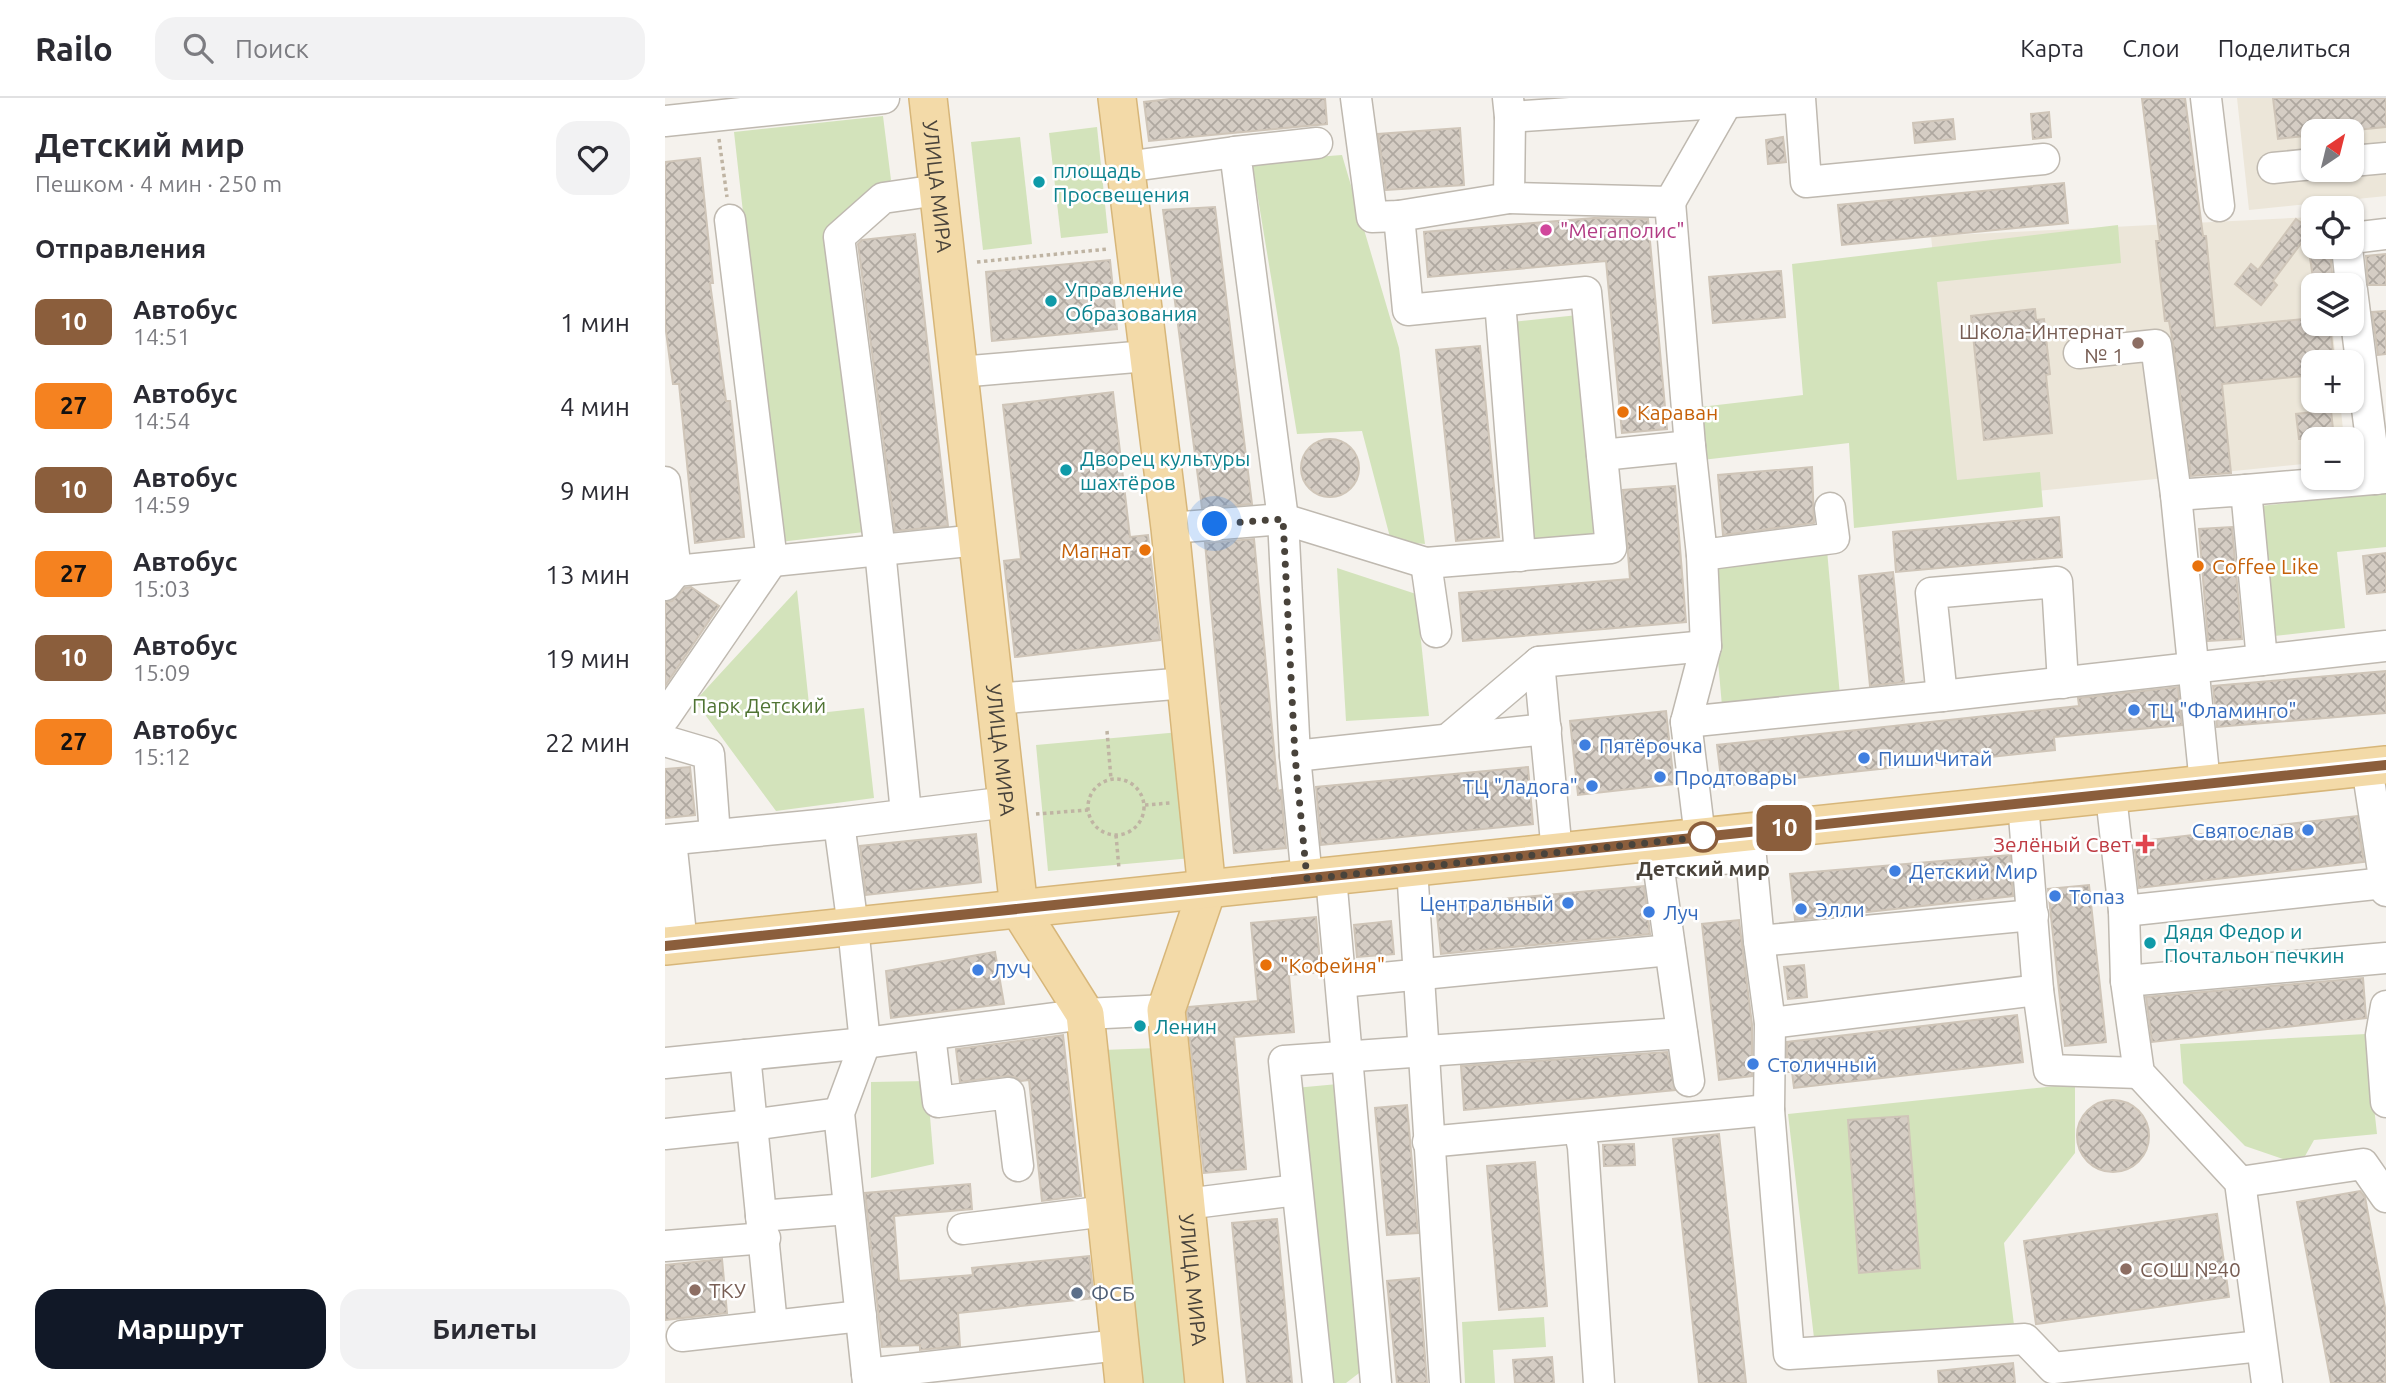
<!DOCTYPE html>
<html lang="ru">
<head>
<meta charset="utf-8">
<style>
  :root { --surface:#fff; --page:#f2f2f3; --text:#2b2b33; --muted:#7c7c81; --line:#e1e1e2; --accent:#111827 }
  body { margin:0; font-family:Ubuntu,sans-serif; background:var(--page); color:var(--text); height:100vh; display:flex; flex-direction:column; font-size:26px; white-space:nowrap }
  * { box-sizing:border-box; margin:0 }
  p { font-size:23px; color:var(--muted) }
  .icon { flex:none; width:38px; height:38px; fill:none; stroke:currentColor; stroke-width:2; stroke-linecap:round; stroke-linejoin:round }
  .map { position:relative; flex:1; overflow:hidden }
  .side { display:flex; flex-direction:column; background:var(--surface); width:665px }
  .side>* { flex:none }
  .badge { padding:0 14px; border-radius:10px; font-size:24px; line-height:46px }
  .needle { width:46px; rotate:35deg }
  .tools { position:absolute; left:1636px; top:21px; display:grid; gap:14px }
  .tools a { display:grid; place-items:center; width:63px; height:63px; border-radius:14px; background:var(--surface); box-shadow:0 2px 5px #0004; font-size:35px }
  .you { position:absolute; width:35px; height:35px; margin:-18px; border:5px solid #fff; border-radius:50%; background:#1a73e8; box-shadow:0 0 0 10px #1a73e833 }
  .map>.badge { position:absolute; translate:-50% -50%; box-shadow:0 0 0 4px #fff }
  h2 { padding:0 35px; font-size:26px; line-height:63px }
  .round { display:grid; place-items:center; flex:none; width:74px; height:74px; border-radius:21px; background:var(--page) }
  .head { display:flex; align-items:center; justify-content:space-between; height:119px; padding:0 35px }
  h1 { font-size:33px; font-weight:700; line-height:52px }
  .primary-button { display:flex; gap:14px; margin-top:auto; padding:14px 35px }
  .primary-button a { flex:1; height:80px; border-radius:21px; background:var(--accent); color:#fff; font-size:28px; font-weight:700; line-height:80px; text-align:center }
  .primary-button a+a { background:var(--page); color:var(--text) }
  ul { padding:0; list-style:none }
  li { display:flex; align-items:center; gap:21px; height:84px; padding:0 35px }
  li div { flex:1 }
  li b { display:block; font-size:26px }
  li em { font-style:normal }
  li .badge { min-width:77px; font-weight:700; text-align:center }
  header { display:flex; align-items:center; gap:42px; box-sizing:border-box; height:98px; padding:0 35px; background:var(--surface); border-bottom:2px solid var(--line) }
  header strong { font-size:33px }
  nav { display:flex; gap:38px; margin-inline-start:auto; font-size:24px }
  .search { width:490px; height:63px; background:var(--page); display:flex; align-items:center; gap:18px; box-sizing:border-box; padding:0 24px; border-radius:21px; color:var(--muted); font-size:26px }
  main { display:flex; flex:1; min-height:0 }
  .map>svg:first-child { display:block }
  .education { fill:#ece6d9; fill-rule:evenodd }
  .green { fill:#d3e3bb }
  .building { fill:url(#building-cross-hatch); stroke:#cfc5b8; stroke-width:2 }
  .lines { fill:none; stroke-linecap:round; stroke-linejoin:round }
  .minor-casing { stroke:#bfb9b0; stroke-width:33 }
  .major-casing { stroke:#d7b679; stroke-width:40 }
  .path { stroke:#bfb4a3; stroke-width:3.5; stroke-dasharray:3.5 3.5; stroke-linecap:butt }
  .minor { stroke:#fff; stroke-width:30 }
  .major { stroke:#f3daa8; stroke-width:37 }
  .line-casing { stroke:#fff; stroke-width:16 }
  .line { stroke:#8b5e3c; stroke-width:10 }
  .walk { stroke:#49433b; stroke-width:7; stroke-dasharray:0 12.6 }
  .culture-dot { fill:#0f9aa8; stroke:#fff; stroke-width:2.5 }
  .hotel-dot { fill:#d1479c; stroke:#fff; stroke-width:2.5 }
  .education-dot { fill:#8d6e63; stroke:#fff; stroke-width:2.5 }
  .food-dot { fill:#e8710a; stroke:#fff; stroke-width:2.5 }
  .shop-dot { fill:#3f7fe0; stroke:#fff; stroke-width:2.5 }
  .stop-dot { fill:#fff; stroke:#8b5e3c; stroke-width:3.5 }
  .health-dot { fill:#e0444e; stroke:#fff; stroke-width:2.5 }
  .service-dot { fill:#5c6f8a; stroke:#fff; stroke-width:2.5 }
  .labels { text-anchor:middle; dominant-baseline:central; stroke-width:5; stroke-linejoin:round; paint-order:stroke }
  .culture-label { font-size:21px; fill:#0d838f; stroke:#fff; text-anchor:start }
  .street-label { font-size:21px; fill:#49433b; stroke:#fff }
  .hotel-label { font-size:21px; fill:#b23c85; stroke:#fff; text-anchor:start }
  .education-label { font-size:21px; fill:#785e54; stroke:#fff; text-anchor:start }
  .food-label { font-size:21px; fill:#c56008; stroke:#fff; text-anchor:start }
  .park-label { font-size:21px; fill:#507434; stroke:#fff }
  .shop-label { font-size:21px; fill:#366cbe; stroke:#fff; text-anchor:start }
  .health-label { font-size:21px; fill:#be3a42; stroke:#fff; text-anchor:end }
  .stop-label { font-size:21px; font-weight:bold; fill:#49433b; stroke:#fff }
  .service-label { font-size:21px; fill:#4e5e75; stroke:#fff; text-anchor:start }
</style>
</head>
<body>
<header>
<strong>Railo</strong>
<div class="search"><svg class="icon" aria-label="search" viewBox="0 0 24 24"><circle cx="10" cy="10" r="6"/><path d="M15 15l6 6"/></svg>Поиск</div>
<nav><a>Карта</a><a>Слои</a><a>Поделиться</a></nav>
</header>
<main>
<section class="side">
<div class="head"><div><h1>Детский мир</h1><p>Пешком · 4 мин · 250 m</p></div><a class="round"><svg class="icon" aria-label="heart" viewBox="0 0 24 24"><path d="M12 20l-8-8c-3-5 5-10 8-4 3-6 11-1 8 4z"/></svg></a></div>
<h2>Отправления</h2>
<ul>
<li><span class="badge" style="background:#8b5e3c;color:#fff">10</span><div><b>Автобус</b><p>14:51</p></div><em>1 мин</em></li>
<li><span class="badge" style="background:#f58220;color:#111">27</span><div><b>Автобус</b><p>14:54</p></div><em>4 мин</em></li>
<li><span class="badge" style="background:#8b5e3c;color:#fff">10</span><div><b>Автобус</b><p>14:59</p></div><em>9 мин</em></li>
<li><span class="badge" style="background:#f58220;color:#111">27</span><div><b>Автобус</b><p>15:03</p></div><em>13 мин</em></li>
<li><span class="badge" style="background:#8b5e3c;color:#fff">10</span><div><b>Автобус</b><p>15:09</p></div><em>19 мин</em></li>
<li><span class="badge" style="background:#f58220;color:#111">27</span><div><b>Автобус</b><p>15:12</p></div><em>22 мин</em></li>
</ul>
<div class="primary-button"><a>Маршрут</a><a>Билеты</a></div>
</section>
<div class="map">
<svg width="1721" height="1285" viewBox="0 0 1721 1285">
  <defs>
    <pattern id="building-cross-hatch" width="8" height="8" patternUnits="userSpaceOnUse" patternTransform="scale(1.75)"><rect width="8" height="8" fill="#d5cdc4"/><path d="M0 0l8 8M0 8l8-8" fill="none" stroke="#afa8a0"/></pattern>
  </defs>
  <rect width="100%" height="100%" fill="#f5f2ed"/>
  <!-- education -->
  <g class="education">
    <path d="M1572 0H1721V98L1584 112ZM1648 33H1687V72H1648Z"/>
    <path d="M1648 119V149H1659L1663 187H1648V226H1667L1671 264H1648V303H1675L1679 341H1648V365L1293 401 1266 138Z"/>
  </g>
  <!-- green -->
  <g class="green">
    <path d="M218 18 226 82 166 135 199 434 115 444 69 34Z"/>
    <path d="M432 29 443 135 396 140 384 35Z"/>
    <path d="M355 39 367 146 318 152 306 44Z"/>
    <path d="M677 57 734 250 760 446 726 443 697 333 632 336 587 64Z"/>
    <path d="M1453 127 1456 165 1272 184 1292 382 1375 374 1378 409 1189 430 1184 345 1037 362 1035 309 1138 297 1127 166Z"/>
    <path d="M913 217 935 438 870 444 847 224Z"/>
    <path d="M1721 394V449L1672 454 1680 530 1600 539 1586 409Z"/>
    <path d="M1162 452 1175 598 1057 608 1044 462Z"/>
    <path d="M672 470 751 496 764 618 681 623Z"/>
    <path d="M132 492 145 616 199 610 209 700 111 713 30 603Z"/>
    <path d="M515 634 527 760 383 773 371 647Z"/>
    <path d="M1701 936 1712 1036 1649 1042 1635 1067 1580 1048 1518 985 1515 946Z"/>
    <path d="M493 950 525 1285H470L437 952Z"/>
    <path d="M262 983 269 1066 206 1080V984Z"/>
    <path d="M673 986 702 1269 681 1285H660L630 990Z"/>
    <path d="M1410 986V1055L1339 1145 1349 1227 1149 1240 1123 1016Z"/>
    <path d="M879 1219 881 1249 828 1252 830 1285H800L797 1224Z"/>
  </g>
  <!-- building -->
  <g class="building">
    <path d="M514 0H660L662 26 484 43 479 4Z"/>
    <path d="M1486 0H1520L1538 138H1541L1550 230 1648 220V226H1665L1669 264H1648V277L1557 286 1566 375 1526 378 1508 245 1504 223H1500L1491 143H1495L1477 1Z"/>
    <path d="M1608 0H1721V29L1681 33H1648V37L1613 41Z"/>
    <path d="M1384 14 1386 39 1368 41 1366 16Z"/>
    <path d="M1288 21 1290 41 1250 45 1248 25Z"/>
    <path d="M795 30 799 87 721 92 713 36Z"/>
    <path d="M1118 39 1121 64 1103 66 1101 42Z"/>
    <path d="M35 60 48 185H45L61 303H65L79 439 30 445 14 286H8L0 226V64Z"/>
    <path d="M1399 85 1403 125 1177 147 1173 107Z"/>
    <path d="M550 109 587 406 537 410 498 112Z"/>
    <path d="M929 120 983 121 1002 331 957 335 941 163 763 179 759 134Z"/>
    <path d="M1631 121 1646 132 1608 183 1612 187 1596 207 1570 186 1586 166 1593 172Z"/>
    <path d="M250 136 283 428 230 433 193 146 197 142Z"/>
    <path d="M1665 149 1668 187H1649L1644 153Z"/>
    <path d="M1721 156V187H1703L1701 158Z"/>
    <path d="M445 162 452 231 327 243 321 174Z"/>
    <path d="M1116 173 1120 219 1048 225 1044 179Z"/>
    <path d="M1370 211 1371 222 1379 221 1385 276 1381 277 1387 335 1319 342 1306 218Z"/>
    <path d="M1721 213V256L1713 257 1707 214Z"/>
    <path d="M815 248 834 439 791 443 771 252Z"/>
    <path d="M448 294 465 439 483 437 495 542 350 559 339 463 356 461 338 307Z"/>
    <path d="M1666 312 1669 341H1634L1631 316Z"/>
    <circle cx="665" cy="370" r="29"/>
    <path d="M1147 369 1149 425 1058 437 1053 377Z"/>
    <path d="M1010 388 1021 524 798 543 794 495 965 481 958 392Z"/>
    <path d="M1394 419 1397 459 1231 474 1228 434Z"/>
    <path d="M1567 429 1577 541 1543 543 1534 431Z"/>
    <path d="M589 441 613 693 616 692 621 750 569 755 540 445Z"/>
    <path d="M1721 455V494L1702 496 1698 458Z"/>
    <path d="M1228 474 1239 584 1205 588 1194 478Z"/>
    <path d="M26 489 54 508 0 588V504L7 503 20 490Z"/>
    <path d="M1721 573V615L1552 629 1548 588Z"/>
    <path d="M1513 589 1517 627 1389 639 1390 652 1057 688 1052 647 1414 608 1413 600Z"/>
    <path d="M1001 613 1009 686 913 697 905 623Z"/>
    <path d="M25 669 30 717 0 720V671Z"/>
    <path d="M863 669 868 726 656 747 651 689Z"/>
    <path d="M1692 718 1699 764 1474 790 1469 744Z"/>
    <path d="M311 736 316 784 201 797 195 748Z"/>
    <path d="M1345 757 1348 798 1130 822 1125 776Z"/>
    <path d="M1424 787 1441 944 1400 948 1383 791Z"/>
    <path d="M979 788 985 836 776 856 771 807Z"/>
    <path d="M651 819 656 874 624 877 629 934 569 939 581 1071 539 1075 522 914 524 909 593 903 586 825Z"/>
    <path d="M1074 822 1087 926V978L1054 982 1037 826Z"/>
    <path d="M726 823 729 856 692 859 689 827Z"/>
    <path d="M330 854 339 906 226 920 221 873Z"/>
    <path d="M1139 867 1142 899 1123 901 1119 869Z"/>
    <path d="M1698 880 1701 920 1487 944 1481 899Z"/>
    <path d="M1352 917 1358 964 1129 990 1127 974H1122V944Z"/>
    <path d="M398 937 416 1098 377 1103 364 982 356 983 350 979 342 978 295 984 291 951Z"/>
    <path d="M1002 954 1010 992 799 1012 796 968Z"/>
    <circle cx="1448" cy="1038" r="36"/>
    <path d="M742 1007 753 1135 722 1137 710 1010Z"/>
    <path d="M1243 1018 1255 1170 1194 1175 1183 1022Z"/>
    <path d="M1054 1036 1081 1285H1034L1008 1041Z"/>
    <path d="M969 1046 970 1067 939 1068 938 1047Z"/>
    <path d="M870 1064 882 1208 834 1212 822 1068Z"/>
    <path d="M305 1086 307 1111 229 1118 234 1183 308 1177 307 1170 424 1158 429 1200 293 1215 295 1248 255 1252V1247L217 1249 200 1095Z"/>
    <path d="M1695 1093 1700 1099 1721 1215V1285H1666L1632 1104Z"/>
    <path d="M1552 1116 1564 1199 1371 1226 1359 1143Z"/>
    <path d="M612 1121 627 1285H582L567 1125Z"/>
    <path d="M57 1161 62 1215 0 1222V1167Z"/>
    <path d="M754 1180 762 1285H732L722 1183Z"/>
    <path d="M887 1259 889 1285H850L848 1262Z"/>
    <path d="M1348 1265 1350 1285H1274L1273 1273Z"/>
  </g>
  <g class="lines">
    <!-- minor casing -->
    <g class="minor-casing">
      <g id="minor">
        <path d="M691 0 707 119 734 118 844 100 845 19"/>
        <path d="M843 0 845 19 1129 0"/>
        <path d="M1135 0 1141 84 1379 61"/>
        <path d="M1541 0 1554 108"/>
        <path d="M0 23 219 0"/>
        <path d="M652 45 570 54 618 421 630 658 881 631"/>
        <path d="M1687 63 1721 60"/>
        <path d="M460 69 570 54"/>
        <path d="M1608 70 1648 66"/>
        <path d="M844 100 1005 104 1025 348 937 357"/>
        <path d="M1005 104 1061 6V0"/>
        <path d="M734 118 743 212 921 194 946 450 761 465 771 534"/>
        <path d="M1687 140 1721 136"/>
        <path d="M1682 149 1686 187"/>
        <path d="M1687 192 1711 381"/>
        <path d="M835 203 855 458"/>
        <path d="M1414 255 1491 247 1511 397 1540 686"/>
        <path d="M294 274 482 258"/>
        <path d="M1025 348 1037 457 1169 440 1165 410"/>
        <path d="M0 384 11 473 0 487"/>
        <path d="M1581 392 1721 380"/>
        <path d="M1511 397 1581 392 1597 562"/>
        <path d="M505 430 618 421 761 465"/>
        <path d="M11 473 313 442"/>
        <path d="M874 564 892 755"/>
        <path d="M1277 598 1266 495 1392 484 1398 585"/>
        <path d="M331 601 521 585"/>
        <path d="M0 619 107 463 65 122"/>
        <path d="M1021 624 1277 598 1721 548"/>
        <path d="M783 641 874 564 1041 548"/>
        <path d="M0 643 44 656 50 737"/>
        <path d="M630 658 642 781"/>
        <path d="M1702 669 1721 793"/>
        <path d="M1446 698 1459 813 1461 883 1474 975 1575 1084 1602 1285"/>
        <path d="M1358 705 1373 892 1384 972 1474 975"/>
        <path d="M241 715 215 452 174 139 218 100 273 92"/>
        <path d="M174 725 188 829 200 945 174 1015 202 1276"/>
        <path d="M1035 739 1021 624 1041 548 1037 457"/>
        <path d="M0 742 174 725 343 704"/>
        <path d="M6 742 17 846"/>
        <path d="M990 744 1024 983"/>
        <path d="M992 765 1086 759 1094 843 1368 817"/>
        <path d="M747 770 780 1285"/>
        <path d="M666 779 711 1285"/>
        <path d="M1459 813 1720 785"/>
        <path d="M1094 843 1105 925 1104 1012 1124 1256 1360 1241 1388 1270 1596 1248"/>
        <path d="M1461 883 1721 860"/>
        <path d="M676 884 1005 852"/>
        <path d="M1721 908 1716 937 1721 1004"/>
        <path d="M1105 925 1373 892"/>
        <path d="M265 937 273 1004 344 995 353 1068"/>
        <path d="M80 957 107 1227"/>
        <path d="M0 965 200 945 420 916 501 912"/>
        <path d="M914 1031 918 1049 934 1285"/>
        <path d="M0 1036 86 1027 174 1015"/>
        <path d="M763 1044 1104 1012"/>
        <path d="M1575 1084 1698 1066 1721 1099"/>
        <path d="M521 1106 632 1092"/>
        <path d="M96 1118 183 1111"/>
        <path d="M298 1131 441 1113"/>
        <path d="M0 1148 100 1140"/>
        <path d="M17 1238 196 1218"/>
        <path d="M203 1285 202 1276 454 1247"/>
        <path d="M653 1285 619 963 1017 935"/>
      </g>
    </g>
    <!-- major casing -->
    <g class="major-casing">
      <g id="major">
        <path id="s1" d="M263 0 354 811 420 916 459 1285"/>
        <path id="s2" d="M452 0 505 430 542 792 501 912 539 1285"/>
        <path d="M0 848 1721 667"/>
      </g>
    </g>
    <!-- path -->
    <g class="path">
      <path d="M54 41 62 99"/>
      <path d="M312 164 443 151"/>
      <path d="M442 633 446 681"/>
      <circle cx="451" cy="709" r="28"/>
      <path d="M480 707 505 705"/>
      <path d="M371 716 423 712"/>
      <path d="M451 737 454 771"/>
    </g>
    <!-- minor -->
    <use href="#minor" class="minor"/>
    <!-- major -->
    <use href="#major" class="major"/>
  </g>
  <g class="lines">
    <!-- line casing -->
    <g class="line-casing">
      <path id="line" d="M0 848 1721 667"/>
    </g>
    <!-- line -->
    <use href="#line" class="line"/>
    <!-- walk -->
    <path class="walk" d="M550 426 618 421 630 658 642 781 1038 739"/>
  </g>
  <!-- markers -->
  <g class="culture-dot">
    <circle cx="374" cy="84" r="7"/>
    <circle cx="386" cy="203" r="7"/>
    <circle cx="401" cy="372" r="7"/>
    <circle cx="1485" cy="845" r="7"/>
    <circle cx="475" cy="928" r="7"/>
  </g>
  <circle class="hotel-dot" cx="881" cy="132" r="7"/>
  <g class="education-dot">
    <circle cx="1473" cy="245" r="7"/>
    <circle cx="1461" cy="1171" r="7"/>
    <circle cx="30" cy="1192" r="7"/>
  </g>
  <g class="food-dot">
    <circle cx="958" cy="314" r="7"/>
    <circle cx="480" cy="452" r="7"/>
    <circle cx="1533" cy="468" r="7"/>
    <circle cx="601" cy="867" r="7"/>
  </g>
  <g class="shop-dot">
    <circle cx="1469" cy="612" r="7"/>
    <circle cx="920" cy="647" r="7"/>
    <circle cx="1199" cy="660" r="7"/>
    <circle cx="995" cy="679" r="7"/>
    <circle cx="927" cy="688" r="7"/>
    <circle cx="1643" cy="732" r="7"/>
    <circle cx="1230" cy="773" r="7"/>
    <circle cx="1390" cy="798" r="7"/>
    <circle cx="903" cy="805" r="7"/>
    <circle cx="1136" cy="811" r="7"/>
    <circle cx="984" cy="814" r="7"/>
    <circle cx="313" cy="872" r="7"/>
    <circle cx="1088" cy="966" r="7"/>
  </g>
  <circle class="stop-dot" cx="1038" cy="739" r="14"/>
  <path class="health-dot" d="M1476.5 735.5h7v7h7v7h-7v7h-7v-7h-7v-7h7z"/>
  <circle class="service-dot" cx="412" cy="1195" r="7"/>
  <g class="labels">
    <!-- culture labels -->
    <g class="culture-label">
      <text x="388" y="72">площадь<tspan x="388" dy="24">Просвещения</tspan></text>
      <text x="400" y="191">Управление<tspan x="400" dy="24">Образования</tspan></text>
      <text x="415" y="360">Дворец культуры<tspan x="415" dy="24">шахтёров</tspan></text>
      <text x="1499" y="833">Дядя Федор и<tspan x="1499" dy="24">Почтальон печкин</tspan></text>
      <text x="489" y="928">Ленин</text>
    </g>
    <!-- street labels -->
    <g class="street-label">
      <text stroke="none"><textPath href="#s1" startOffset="89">УЛИЦА МИРА</textPath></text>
      <text stroke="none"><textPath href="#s1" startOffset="656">УЛИЦА МИРА</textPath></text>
      <text stroke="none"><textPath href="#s2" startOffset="1195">УЛИЦА МИРА</textPath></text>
    </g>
    <!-- hotel labels -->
    <g class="hotel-label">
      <text x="895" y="132">"Мегаполис"</text>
    </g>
    <!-- education labels -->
    <g class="education-label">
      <text x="1459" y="233" text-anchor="end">Школа-Интернат<tspan x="1459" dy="24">№ 1</tspan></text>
      <text x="1475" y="1171">СОШ №40</text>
      <text x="44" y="1192">ТКУ</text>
    </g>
    <!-- food labels -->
    <g class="food-label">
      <text x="972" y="314">Караван</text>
      <text x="466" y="452" text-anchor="end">Магнат</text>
      <text x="1547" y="468">Coffee Like</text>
      <text x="615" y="867">"Кофейня"</text>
    </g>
    <!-- park labels -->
    <g class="park-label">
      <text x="94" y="607">Парк Детский</text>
    </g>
    <!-- shop labels -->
    <g class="shop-label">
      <text x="1483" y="612">ТЦ "Фламинго"</text>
      <text x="934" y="647">Пятёрочка</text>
      <text x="1213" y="660">ПишиЧитай</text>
      <text x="1009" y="679">Продтовары</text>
      <text x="913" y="688" text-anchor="end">ТЦ "Ладога"</text>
      <text x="1629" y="732" text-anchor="end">Святослав</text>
      <text x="1244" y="773">Детский Мир</text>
      <text x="1404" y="798">Топаз</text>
      <text x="889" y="805" text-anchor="end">Центральный</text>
      <text x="1150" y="811">Элли</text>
      <text x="998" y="814">Луч</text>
      <text x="327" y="872">ЛУЧ</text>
      <text x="1102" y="966">Столичный</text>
    </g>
    <!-- health labels -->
    <g class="health-label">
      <text x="1466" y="746">Зелёный Свет</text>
    </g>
    <!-- stop labels -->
    <g class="stop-label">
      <text x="1038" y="770">Детский мир</text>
    </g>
    <!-- service labels -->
    <g class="service-label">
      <text x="426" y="1195">ФСБ</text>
    </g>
  </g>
</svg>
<div class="tools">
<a><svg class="needle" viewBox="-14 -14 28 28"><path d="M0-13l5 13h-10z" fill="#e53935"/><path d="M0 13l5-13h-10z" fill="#7c7c81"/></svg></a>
<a><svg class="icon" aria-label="locate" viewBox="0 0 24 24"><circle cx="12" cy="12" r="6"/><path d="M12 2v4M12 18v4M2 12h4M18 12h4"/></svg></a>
<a><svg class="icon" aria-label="layers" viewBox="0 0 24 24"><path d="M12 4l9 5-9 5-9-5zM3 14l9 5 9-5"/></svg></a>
<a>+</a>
<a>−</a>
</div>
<div class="you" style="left:550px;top:426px"></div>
<b class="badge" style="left:1119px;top:730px;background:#8b5e3c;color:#fff">10</b>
</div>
</main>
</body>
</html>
